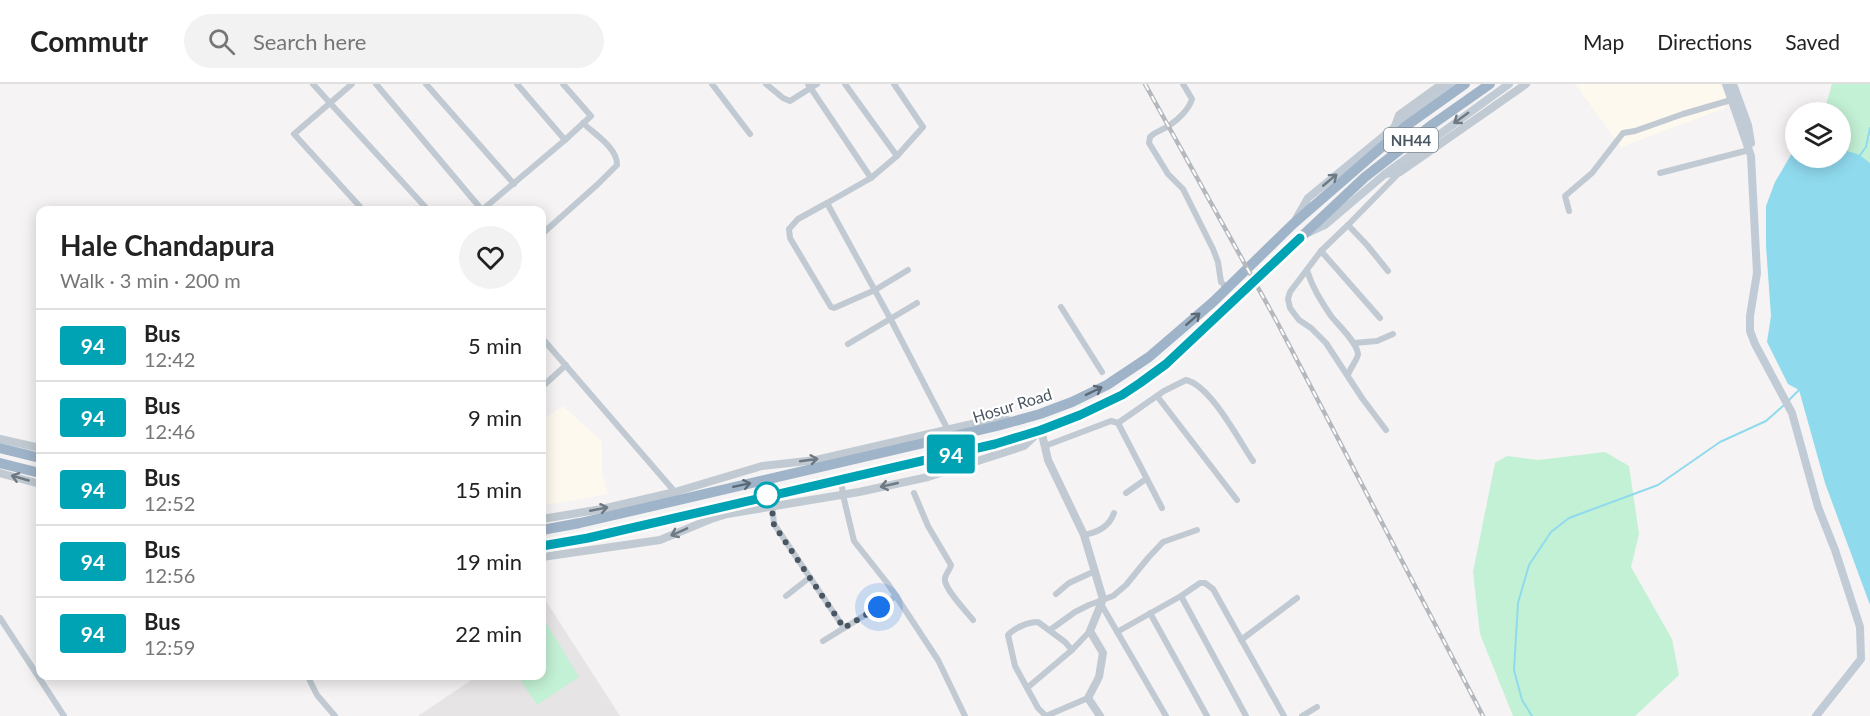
<!DOCTYPE html>
<html lang="en">
<head>
<meta charset="utf-8">
<style>
  :root { --surface:#fff; --page:#f2f2f2; --text:#222; --muted:#767676; --line:#e0e0e0 }
  body { margin:0; font-family:Lato,sans-serif; background:var(--page); color:var(--text); height:100vh; display:flex; flex-direction:column; font-size:22px; white-space:nowrap }
  * { box-sizing:border-box; margin:0 }
  p { font-size:20px; color:var(--muted) }
  .icon { flex:none; width:33px; height:33px; fill:none; stroke:currentColor; stroke-width:2; stroke-linecap:round; stroke-linejoin:round }
  .map { position:relative; flex:1; overflow:hidden }
  .sheet { position:absolute; left:36px; top:122px; width:510px; height:474px; display:flex; flex-direction:column; background:var(--surface); border-radius:12px; box-shadow:0 3px 15px #0003 }
  .sheet>* { flex:none }
  .badge { padding:0 12px; border-radius:4px; font-size:21px; line-height:39px }
  .controls { position:absolute; left:1785px; top:18px; display:grid; gap:12px }
  .controls a { display:grid; place-items:center; width:66px; height:66px; border-radius:50%; background:var(--surface); box-shadow:0 3px 15px #0003; font-size:30px }
  .you { position:absolute; width:30px; height:30px; margin:-15px; border:4px solid #fff; border-radius:50%; background:#1a73e8; box-shadow:0 0 0 9px #1a73e833 }
  .map>.badge { position:absolute; translate:-50% -50%; box-shadow:0 0 0 3px #fff }
  .round { display:grid; place-items:center; flex:none; width:63px; height:63px; border-radius:32px; background:var(--page) }
  .headline { display:flex; align-items:center; justify-content:space-between; height:102px; padding:0 24px }
  h1 { font-size:28px; font-weight:700; line-height:45px }
  ul { padding:0; list-style:none }
  li { display:flex; align-items:center; gap:18px; height:72px; padding:0 24px; border-top:2px solid var(--line) }
  li div { flex:1 }
  li b { display:block; font-size:22px }
  li em { font-style:normal }
  li .badge { min-width:66px; font-weight:700; text-align:center }
  header { display:flex; align-items:center; gap:36px; box-sizing:border-box; height:84px; padding:0 30px; background:var(--surface); border-bottom:2px solid var(--line) }
  header strong { font-size:28px }
  nav { display:flex; gap:33px; margin-inline-start:auto; font-size:21px }
  .search { width:420px; height:54px; background:var(--page); display:flex; align-items:center; gap:15px; box-sizing:border-box; padding:0 21px; border-radius:33px; color:var(--muted); font-size:22px }
  .map>svg:first-child { display:block }
  .commercial { fill:#fdf9ef }
  .education { fill:#e6e4e5 }
  .green { fill:#c3f1d5 }
  .water { fill:#90daee }
  .lines { fill:none; stroke-linecap:round; stroke-linejoin:round }
  .stream { stroke:#90daee; stroke-width:2 }
  .minor { stroke:#c1cad2; stroke-width:6 }
  .tertiary { stroke:#c1cad2; stroke-width:8 }
  .secondary { stroke:#c1cbd6; stroke-width:8 }
  .trunk { stroke:#9fb4c9; stroke-width:10 }
  .rail-casing { stroke:#b5b8bd; stroke-width:4.5 }
  .rail { stroke:#fff; stroke-width:2; stroke-dasharray:7; stroke-linecap:butt }
  .oneway { stroke:#6e7984 }
  .oneway2 { stroke:#5b6976 }
  .oneway3 { stroke:#6e7983 }
  .line-casing { stroke:#fff; stroke-width:14 }
  .line { stroke:#00a3b4; stroke-width:9 }
  .walk { stroke:#4a5661; stroke-width:6; stroke-dasharray:0 10.8 }
  .stop-dot { fill:#fff; stroke:#00a3b4; stroke-width:3 }
  .labels { text-anchor:middle; dominant-baseline:central; stroke-width:4.5; stroke-linejoin:round; paint-order:stroke }
  .shield { fill:#fff; stroke:#808990; stroke-width:1.5 }
  .shield-label { font-size:15px; font-weight:bold; fill:#4a5661 }
  .street-label { font-size:16px; fill:#4a5661; stroke:#fff }
</style>
</head>
<body>
<header>
<strong>Commutr</strong>
<div class="search"><svg class="icon" aria-label="search" viewBox="0 0 24 24"><circle cx="10" cy="10" r="6"/><path d="M15 15l6 6"/></svg>Search here</div>
<nav><a>Map</a><a>Directions</a><a>Saved</a></nav>
</header>
<div class="map">
<svg width="1870" height="632" viewBox="0 0 1870 632">
  <rect width="100%" height="100%" fill="#f5f3f3"/>
  <!-- commercial -->
  <g class="commercial">
    <path d="M1575 0H1720L1726 12 1725 24 1621 63Z"/>
    <path d="M563 322 602 357V388L608 410 542 422V336Z"/>
  </g>
  <!-- education -->
  <path class="education" d="M542 511 620 632H418L479 591H542Z"/>
  <!-- green -->
  <g class="green">
    <path d="M1832 0H1870V79L1860 71 1841 67 1840 28H1824Z"/>
    <path d="M1605 368 1629 382 1639 450 1631 483 1672 555 1679 591 1635 632H1513L1480 550 1473 488 1495 379 1507 372 1538 376Z"/>
    <path d="M542 532 579 593 537 621 517 591H542Z"/>
  </g>
  <!-- water -->
  <path class="water" d="M1795 64 1796 74H1840L1841 65 1860 71 1870 79V521L1825 399 1799 306 1788 300 1767 258 1771 232 1766 162V122L1775 98Z"/>
  <g class="lines">
    <!-- stream -->
    <g class="stream">
      <path d="M1860 71 1866 63 1870 44"/>
      <path d="M1788 317 1799 306"/>
      <path d="M1532 632 1522 616 1514 586 1518 519 1529 481 1551 448 1569 434 1658 401 1720 358 1766 337 1784 321"/>
    </g>
    <!-- minor -->
    <g class="minor">
      <path d="M313 0 330 19 294 50 363 126"/>
      <path d="M352 0 330 19 428 126"/>
      <path d="M376 0 482 126"/>
      <path d="M426 0 514 100"/>
      <path d="M563 0 591 32 565 56"/>
      <path d="M712 0 750 50"/>
      <path d="M766 0 783 14 790 17 817 0"/>
      <path d="M808 0 871 94 827 119 890 234 948 346"/>
      <path d="M845 0 897 72"/>
      <path d="M1183 0 1192 15C1189 25 1179 35 1170 41 1163 46 1156 47 1150 53L1149 59 1168 90 1183 105 1213 165 1218 178 1221 198 1227 204"/>
      <path d="M1660 89 1749 66"/>
      <path d="M871 94 897 72 923 43 894 0"/>
      <path d="M827 119 798 135 789 145 790 154 831 223 834 224 875 206 908 186"/>
      <path d="M482 126 565 56 517 0"/>
      <path d="M1569 127 1565 112 1592 89 1623 49 1635 47 1683 30 1731 16"/>
      <path d="M1348 141 1321 167 1380 234"/>
      <path d="M542 150 598 100 617 81C618 64 594 50 583 39"/>
      <path d="M1321 167 1290 208 1288 215 1290 224 1299 236 1311 244 1326 259 1362 314 1386 346"/>
      <path d="M1307 186C1312 203 1321 217 1331 232 1338 241 1357 258 1358 270 1358 275 1350 284 1348 291"/>
      <path d="M1388 187 1367 161 1348 141 1400 88"/>
      <path d="M1061 223 1102 288"/>
      <path d="M542 254 675 408"/>
      <path d="M1354 259 1377 257 1393 250"/>
      <path d="M848 260 917 219"/>
      <path d="M542 303 566 281"/>
      <path d="M1157 312 1237 416"/>
      <path d="M1118 339 1164 307 1186 296C1211 302 1238 355 1253 377"/>
      <path d="M1045 362 1111 337 1118 339 1162 424"/>
      <path d="M841 395 843 411 854 457 888 500 938 576 965 632"/>
      <path d="M914 409 928 442 951 481C950 486 946 489 945 494 943 504 967 528 973 536"/>
      <path d="M1126 409 1146 395"/>
      <path d="M772 420 774 440 844 544"/>
      <path d="M1084 451C1098 448 1109 443 1114 429"/>
      <path d="M1056 510 1069 499 1095 487"/>
      <path d="M786 512 809 494"/>
      <path d="M1181 512 1246 632"/>
      <path d="M1101 520 1166 632"/>
      <path d="M1150 529 1207 632"/>
      <path d="M0 534 64 632"/>
      <path d="M1050 546 1075 528 1089 521 1113 512 1126 501 1148 474 1163 458 1197 446"/>
      <path d="M1117 548 1181 512 1200 499H1205L1213 505 1284 632"/>
      <path d="M1241 556 1297 514"/>
      <path d="M823 557 896 512"/>
      <path d="M307 591 317 611 335 632"/>
      <path d="M1027 604 1072 566"/>
      <path d="M1046 632 1038 624 1015 582 1008 551C1014 544 1028 538 1038 538L1065 558 1072 566 1090 547"/>
      <path d="M1046 632 1088 614"/>
      <path d="M1302 632 1317 623"/>
    </g>
    <!-- tertiary -->
    <g class="tertiary">
      <path d="M1395 42 1399 31 1442 0"/>
      <path d="M1385 90 1400 88 1526 0"/>
      <path d="M0 355 40 364"/>
      <path d="M0 389 40 400"/>
      <path d="M542 435 602 425 675 408 762 382 816 376 998 334 1011 337"/>
      <path d="M542 473 660 456 711 435 727 430 859 408 928 393 1024 362 1041 346 1048 376 1084 451 1103 515 1090 547 1103 569 1099 593 1088 614 1100 632"/>
    </g>
    <!-- secondary -->
    <g class="secondary">
      <path d="M1726 0 1751 72 1757 189 1750 232V247L1755 260 1792 329 1818 423 1835 466 1860 543 1861 575 1816 632"/>
      <path d="M1733 0 1748 41 1751 59"/>
      <path d="M1296 135 1308 114 1413 28 1453 0"/>
      <path d="M1310 148 1325 141 1385 90 1509 0"/>
    </g>
    <!-- trunk -->
    <g class="trunk">
      <path d="M0 364 40 374"/>
      <path d="M0 379 40 389"/>
      <path d="M542 446 580 439 997 342 1040 330 1072 318 1107 301 1149 273 1213 218 1293 140 1406 42 1465 0"/>
      <path d="M542 462 588 454 995 360 1041 346 1080 331 1122 311 1154 289 1166 280 1365 93 1433 40 1490 0"/>
    </g>
    <!-- rail casing -->
    <g class="rail-casing">
      <path id="rail" d="M1145 0 1277 238 1483 632"/>
    </g>
    <!-- rail -->
    <use href="#rail" class="rail"/>
  </g>
  <!-- one-way arrows -->
  <defs><path id="oneway-shaft" d="M-6 0H5M1.5-3L5.5 0L1.5 3" fill="none" stroke-width="1.6" stroke-linecap="round" stroke-linejoin="round" transform="scale(1.5)"/></defs>
  <g class="oneway">
    <use href="#oneway-shaft" transform="translate(1461 34) rotate(144)"/>
    <use href="#oneway-shaft" transform="translate(1330 96) rotate(-40)"/>
  </g>
  <g class="oneway2">
    <use href="#oneway-shaft" transform="translate(1193 235) rotate(-41)"/>
    <use href="#oneway-shaft" transform="translate(1094 307) rotate(-26)"/>
    <use href="#oneway-shaft" transform="translate(742 401) rotate(-12)"/>
  </g>
  <g class="oneway3">
    <use href="#oneway-shaft" transform="translate(809 376) rotate(-8)"/>
    <use href="#oneway-shaft" transform="translate(20 394) rotate(-164)"/>
    <use href="#oneway-shaft" transform="translate(889 401) rotate(167)"/>
    <use href="#oneway-shaft" transform="translate(599 425) rotate(-11)"/>
    <use href="#oneway-shaft" transform="translate(679 448) rotate(156)"/>
  </g>
  <g class="lines">
    <!-- line casing -->
    <g class="line-casing">
      <path id="line" d="M542 462 588 454 995 360 1041 346 1080 331 1122 311 1140 299 1166 280 1300 154"/>
    </g>
    <!-- line -->
    <use href="#line" class="line"/>
    <!-- walk -->
    <path class="walk" d="M767 411H770L774 441 844 544 879 523"/>
  </g>
  <!-- markers -->
  <circle class="stop-dot" cx="767" cy="411" r="12"/>
  <g class="labels">
    <!-- shield labels -->
    <rect class="shield" x="1384" y="44" width="54" height="24" rx="4.5"/>
    <g class="shield-label">
      <text x="1411" y="56">NH44</text>
    </g>
    <!-- street labels -->
    <g class="street-label">
      <text transform="translate(1012 321) rotate(-17)">Hosur Road</text>
    </g>
  </g>
</svg>
<div class="controls">
<a><svg class="icon" aria-label="layers" viewBox="0 0 24 24"><path d="M12 4l9 5-9 5-9-5zM3 14l9 5 9-5"/></svg></a>
</div>
<div class="you" style="left:879px;top:523px"></div>
<b class="badge" style="left:951px;top:370px;background:#00a3b4;color:#fff">94</b>
<section class="sheet">
<div class="headline"><div><h1>Hale Chandapura</h1><p>Walk · 3 min · 200 m</p></div><a class="round"><svg class="icon" aria-label="heart" viewBox="0 0 24 24"><path d="M12 20l-8-8c-3-5 5-10 8-4 3-6 11-1 8 4z"/></svg></a></div>
<ul>
<li><span class="badge" style="background:#00a3b4;color:#fff">94</span><div><b>Bus</b><p>12:42</p></div><em>5 min</em></li>
<li><span class="badge" style="background:#00a3b4;color:#fff">94</span><div><b>Bus</b><p>12:46</p></div><em>9 min</em></li>
<li><span class="badge" style="background:#00a3b4;color:#fff">94</span><div><b>Bus</b><p>12:52</p></div><em>15 min</em></li>
<li><span class="badge" style="background:#00a3b4;color:#fff">94</span><div><b>Bus</b><p>12:56</p></div><em>19 min</em></li>
<li><span class="badge" style="background:#00a3b4;color:#fff">94</span><div><b>Bus</b><p>12:59</p></div><em>22 min</em></li>
</ul>
</section>
</div>
</body>
</html>
